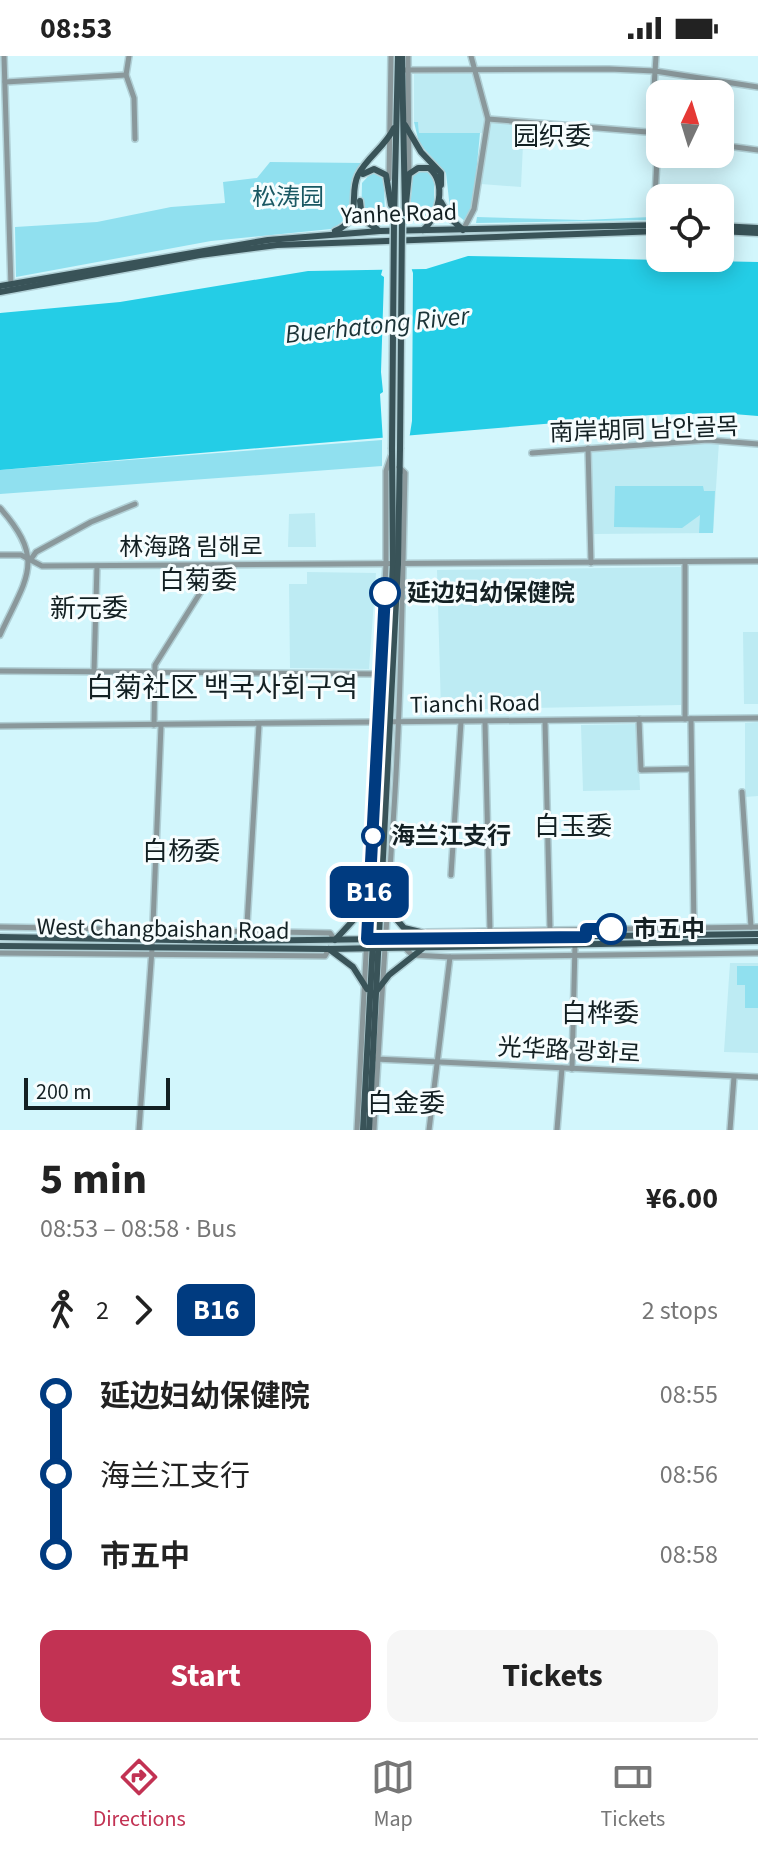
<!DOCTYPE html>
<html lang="en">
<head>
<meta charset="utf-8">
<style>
  :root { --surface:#fff; --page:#f6f6f6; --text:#222; --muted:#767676; --line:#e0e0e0; --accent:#c23253 }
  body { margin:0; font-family:"Source Sans 3","Noto Sans SC","Noto Sans KR",sans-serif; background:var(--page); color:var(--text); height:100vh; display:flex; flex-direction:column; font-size:30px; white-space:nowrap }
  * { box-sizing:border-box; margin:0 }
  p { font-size:26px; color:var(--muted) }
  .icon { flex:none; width:44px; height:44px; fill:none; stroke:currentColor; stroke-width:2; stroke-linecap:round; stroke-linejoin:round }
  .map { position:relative; height:1074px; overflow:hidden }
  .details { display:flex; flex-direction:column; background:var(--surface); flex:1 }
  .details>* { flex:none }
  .badge { padding:0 16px; border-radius:12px; font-size:28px; line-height:52px }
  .needle { width:52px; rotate:4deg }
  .fabs { position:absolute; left:646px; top:24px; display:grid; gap:16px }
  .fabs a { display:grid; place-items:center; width:88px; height:88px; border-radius:16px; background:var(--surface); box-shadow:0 4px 20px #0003; font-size:40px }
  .scale { position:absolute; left:24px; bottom:20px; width:146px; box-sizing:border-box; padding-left:8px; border:4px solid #132023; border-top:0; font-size:22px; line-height:28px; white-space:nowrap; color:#132023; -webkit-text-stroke:6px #f6fdfe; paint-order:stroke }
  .map>.badge { position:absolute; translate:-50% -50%; box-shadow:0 0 0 4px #fff }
  .legs { display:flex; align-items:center; gap:12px; height:88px; padding:0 40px; font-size:26px }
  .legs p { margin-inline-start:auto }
  .headline { display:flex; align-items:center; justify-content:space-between; height:136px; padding:0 40px }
  h1 { font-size:44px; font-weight:700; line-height:60px }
  .cta { display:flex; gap:16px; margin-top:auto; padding:16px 40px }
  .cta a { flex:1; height:92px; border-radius:16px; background:var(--accent); color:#fff; font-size:32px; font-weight:700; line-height:92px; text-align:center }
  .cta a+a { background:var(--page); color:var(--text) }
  ul { padding:0 40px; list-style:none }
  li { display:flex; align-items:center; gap:28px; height:80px; font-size:30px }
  li i { display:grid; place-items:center; width:12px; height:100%; margin:0 10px; background:currentColor }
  li i::after { content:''; width:20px; height:20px; margin:-10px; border:6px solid; border-radius:50%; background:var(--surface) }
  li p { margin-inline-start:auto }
  li:first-child i { background:linear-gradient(#0000 50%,currentColor 0) }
  li:last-child i { background:linear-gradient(currentColor 50%,#0000 0) }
  .status { display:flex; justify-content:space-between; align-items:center; height:56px; padding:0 40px; background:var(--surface); direction:ltr }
  .status svg { height:22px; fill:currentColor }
  .tab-bar { display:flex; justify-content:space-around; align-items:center; height:112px; border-top:2px solid var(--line); background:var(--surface); font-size:22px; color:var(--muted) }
  .tab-bar a { display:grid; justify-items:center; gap:4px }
  .tab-bar .current { color:var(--accent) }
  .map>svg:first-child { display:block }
  .built { fill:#bdebf3 }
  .green { fill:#90e0ef }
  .water { fill:#24cde6 }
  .pier { fill:#d2f6fc }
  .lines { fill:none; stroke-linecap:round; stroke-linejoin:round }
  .minor-casing { stroke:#b0cfd5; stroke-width:8 }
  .major-casing { stroke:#b0cfd5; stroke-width:9 }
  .minor { stroke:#8a989b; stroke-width:5 }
  .major { stroke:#395358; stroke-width:6 }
  .major-bridge-casing { stroke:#b0cfd5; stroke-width:9; stroke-linecap:butt }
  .major-bridge { stroke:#395358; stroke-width:6 }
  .line-1-casing { stroke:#fff; stroke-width:18 }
  .line-1 { stroke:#003b80; stroke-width:12 }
  .stop-1-dot { fill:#fff; stroke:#003b80; stroke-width:4 }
  .labels { text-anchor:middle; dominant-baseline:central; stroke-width:6; stroke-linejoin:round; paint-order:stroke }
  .park-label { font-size:24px; fill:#195863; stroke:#f6fdfe }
  .street-label { font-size:24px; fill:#132023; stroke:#f6fdfe }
  .stop-label { font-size:24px; font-weight:bold; fill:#132023; stroke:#f6fdfe; text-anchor:start }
  .neighbourhood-label { font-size:26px; fill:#132023; stroke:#f6fdfe }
  .water-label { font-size:26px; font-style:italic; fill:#1a3337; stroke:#f6fdfe }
  .quarter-label { font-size:28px; fill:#132023; stroke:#f6fdfe }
</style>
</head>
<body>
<div class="status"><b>08:53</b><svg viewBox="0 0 49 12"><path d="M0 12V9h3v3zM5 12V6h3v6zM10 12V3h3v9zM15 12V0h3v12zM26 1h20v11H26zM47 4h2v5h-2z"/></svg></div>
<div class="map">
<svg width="758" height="1074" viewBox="0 0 758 1074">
  <rect width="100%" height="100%" fill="#d2f6fc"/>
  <!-- built -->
  <g class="built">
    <path d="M469 15 472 16 485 57V77H419L418 66H414V18Z"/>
    <path d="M491 67H524L521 131 481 128Z"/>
    <path d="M719 386 713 477 593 478 590 392Z"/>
    <path d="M315 457 316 491H288L289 458Z"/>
    <path d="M681 511V649L441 654 437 514Z"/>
    <path d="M307 516 376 517 369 613 290 612 289 528H307Z"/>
    <path d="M743 576H758V648H744Z"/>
    <path d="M758 666V740L745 741V667Z"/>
    <path d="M637 668 640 734 583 735 581 669Z"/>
    <path d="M730 907H758V997L724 996Z"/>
  </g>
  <!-- green -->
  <g class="green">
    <path d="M414 66H418L419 77H480L473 151 466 166 450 153 446 117 419 87Z"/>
    <path d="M270 106 363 107C344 128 362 160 331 173L211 185 16 221 15 171 97 166 171 151 225 147 223 126 257 122Z"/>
    <path d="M419 114H426L434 123V155L422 167 410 165 412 121Z"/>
    <path d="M372 116 384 123 385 165H379V169C358 162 362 145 362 127Z"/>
    <path d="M477 161 583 164 651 161 652 164 476 167Z"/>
    <path d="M382 384V410L0 438V414Z"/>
    <path d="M615 430H703L704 435H715L713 477H699L700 459 682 472 614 471Z"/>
    <path d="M737 910H758V952H745V929H737Z"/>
  </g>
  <!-- water -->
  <path class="water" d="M468 200 758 206V360L721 357 651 359 0 414V257L120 246 308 215 426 213Z"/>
  <!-- pier -->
  <path class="pier" d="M384 208H410L413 217 412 365 409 384 383 386 380 338 383 336 381 316 384 221 381 219Z"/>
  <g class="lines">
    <!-- minor casing -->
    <g class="minor-casing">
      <g id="minor">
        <path d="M4 0 11 231"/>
        <path d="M129 0 126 19 134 42 135 83"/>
        <path d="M408 0 409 118"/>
        <path d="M402 14 609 13 655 15 758 31"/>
        <path d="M5 26 126 19"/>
        <path d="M488 63 647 76 660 83"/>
        <path d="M651 78 656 0"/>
        <path d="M720 89 758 94"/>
        <path d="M389 123 391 0"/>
        <path d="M654 162 658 83"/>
        <path d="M463 174 474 153 488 63 471 0"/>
        <path d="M588 392 591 507"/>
        <path d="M532 397 708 384 758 388"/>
        <path d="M0 452C47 505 26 522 0 579"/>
        <path d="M0 499H21L42 510 758 505"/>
        <path d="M31 503 36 496 91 466 135 448"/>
        <path d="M0 615 380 618"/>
        <path d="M94 616 97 510"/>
        <path d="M639 663 641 714 691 713"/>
        <path d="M685 663V506"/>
        <path d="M691 663 694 874"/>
        <path d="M545 665 550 874"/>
        <path d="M485 666 490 876"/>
        <path d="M154 669 155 609 212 518 213 509"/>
        <path d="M0 670 758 662"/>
        <path d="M742 736 751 871"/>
        <path d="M451 819 461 666"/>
        <path d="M0 871 330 877 335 884"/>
        <path d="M427 876 758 871"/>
        <path d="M246 885 259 668"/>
        <path d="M405 892 412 899 450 901 758 897"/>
        <path d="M0 897 325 900 329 893"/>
        <path d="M375 1003 758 1021"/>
        <path d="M572 1013 575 889"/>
        <path d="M139 1074 152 893 161 670"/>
        <path d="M357 1074 386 508V415L391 400"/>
        <path d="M374 1074C379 977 386 880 392 782 401 661 402 539 405 417L399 411"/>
        <path d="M429 1074 450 901"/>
        <path d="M557 1074 562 1012"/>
        <path d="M730 1074 734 1021"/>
      </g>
    </g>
    <!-- major casing -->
    <g class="major-casing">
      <g id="major">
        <path d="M402 0 405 157"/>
        <path d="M405 69 421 96 441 117V129"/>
        <path d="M363 118 374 113 386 119 391 149"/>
        <path d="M360 145 362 163 377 173"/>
        <path d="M441 146 450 162 463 174"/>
        <path d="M405 157 409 118 418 112H429C447 127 439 161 423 174"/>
        <path d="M394 165 398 0"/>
        <path d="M720 170 758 172"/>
        <path d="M335 175C364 164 348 139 358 119 367 101 385 91 394 72"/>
        <path d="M720 175 758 177"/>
        <path d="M0 230 268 184 380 175 660 169"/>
        <path d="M0 236 200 199 277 189 660 175"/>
        <path d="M380 844 404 872 437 880"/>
        <path d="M0 881 234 885 758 878"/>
        <path d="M335 884 372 844"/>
        <path d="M0 890 329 893 758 885"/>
        <path d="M329 893 353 911 367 933"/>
        <path d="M375 937 389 919 422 893"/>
        <path d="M363 1074 393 508 392 393"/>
        <path d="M369 1074 398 508 400 393"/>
      </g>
    </g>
    <!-- minor -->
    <use href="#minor" class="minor"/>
    <!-- major -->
    <use href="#major" class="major"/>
    <!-- major-bridge casing -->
    <g class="major-bridge-casing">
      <g id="major-bridge">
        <path d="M392 393 394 165"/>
        <path d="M400 393 402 165"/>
      </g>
    </g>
    <!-- major-bridge -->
    <use href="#major-bridge" class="major-bridge"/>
  </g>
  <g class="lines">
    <!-- line-1 casing -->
    <g class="line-1-casing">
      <path id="line-1" d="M385 537 367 883 586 881V873H611"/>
    </g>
    <!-- line-1 -->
    <use href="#line-1" class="line-1"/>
  </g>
  <!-- markers -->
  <g class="stop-1-dot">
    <circle cx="385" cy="537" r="14"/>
    <circle cx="373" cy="780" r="10"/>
    <circle cx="611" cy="873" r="14"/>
  </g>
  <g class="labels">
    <!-- park labels -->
    <g class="park-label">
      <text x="288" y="141">松涛园</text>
    </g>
    <!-- street labels -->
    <g class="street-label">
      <text transform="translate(399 158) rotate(-2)">Yanhe Road</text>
      <text transform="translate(644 374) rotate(-2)">南岸胡同 남안골목</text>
      <text x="191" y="491">林海路 림해로</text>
      <text transform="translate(475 648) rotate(-1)">Tianchi Road</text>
      <text transform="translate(163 873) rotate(1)">West Changbaishan Road</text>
      <text transform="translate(569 995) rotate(3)">光华路 광화로</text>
    </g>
    <!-- stop labels -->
    <g class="stop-label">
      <text x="407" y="537">延边妇幼保健院</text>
      <text x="391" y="780">海兰江支行</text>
      <text x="633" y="873">市五中</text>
    </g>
    <!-- neighbourhood labels -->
    <g class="neighbourhood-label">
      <text x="552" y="80">园织委</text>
      <text x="198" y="524">白菊委</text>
      <text x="89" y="552">新元委</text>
      <text x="573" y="770">白玉委</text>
      <text x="181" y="795">白杨委</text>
      <text x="600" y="957">白桦委</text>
      <text x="406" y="1047">白金委</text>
    </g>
    <!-- water labels -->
    <g class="water-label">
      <text transform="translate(377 269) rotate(-6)">Buerhatong River</text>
    </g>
    <!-- quarter labels -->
    <g class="quarter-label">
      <text x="222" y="632">白菊社区 백국사회구역</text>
    </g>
  </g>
</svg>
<div class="fabs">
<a><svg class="needle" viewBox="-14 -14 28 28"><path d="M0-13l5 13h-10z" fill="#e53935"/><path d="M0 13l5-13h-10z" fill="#767676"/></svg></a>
<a><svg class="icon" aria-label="locate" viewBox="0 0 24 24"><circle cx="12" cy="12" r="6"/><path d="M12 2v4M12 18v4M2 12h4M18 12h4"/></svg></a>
</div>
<div class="scale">200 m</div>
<b class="badge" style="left:369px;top:836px;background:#003b80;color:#fff">B16</b>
</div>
<section class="details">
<div class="headline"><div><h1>5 min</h1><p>08:53 – 08:58 · Bus</p></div><b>¥6.00</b></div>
<div class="legs"><svg class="icon" aria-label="walk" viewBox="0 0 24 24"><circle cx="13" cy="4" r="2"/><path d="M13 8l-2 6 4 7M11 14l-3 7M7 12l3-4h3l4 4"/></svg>2<svg class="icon" aria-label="forward" viewBox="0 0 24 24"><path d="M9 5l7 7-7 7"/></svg><b class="badge" style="background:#003b80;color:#fff">B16</b><p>2 stops</p></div>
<ul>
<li><i style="color:#003b80"></i><b>延边妇幼保健院</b><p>08:55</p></li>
<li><i style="color:#003b80"></i><span>海兰江支行</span><p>08:56</p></li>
<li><i style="color:#003b80"></i><b>市五中</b><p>08:58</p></li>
</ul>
<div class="cta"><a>Start</a><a>Tickets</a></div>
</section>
<nav class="tab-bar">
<a class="current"><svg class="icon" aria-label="directions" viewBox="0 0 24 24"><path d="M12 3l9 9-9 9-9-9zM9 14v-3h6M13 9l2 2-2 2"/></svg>Directions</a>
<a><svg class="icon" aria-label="map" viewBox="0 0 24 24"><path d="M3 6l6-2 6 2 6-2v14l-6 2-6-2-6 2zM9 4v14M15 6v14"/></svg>Map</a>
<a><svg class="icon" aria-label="tickets" viewBox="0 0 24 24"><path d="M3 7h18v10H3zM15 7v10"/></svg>Tickets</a>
</nav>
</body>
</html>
